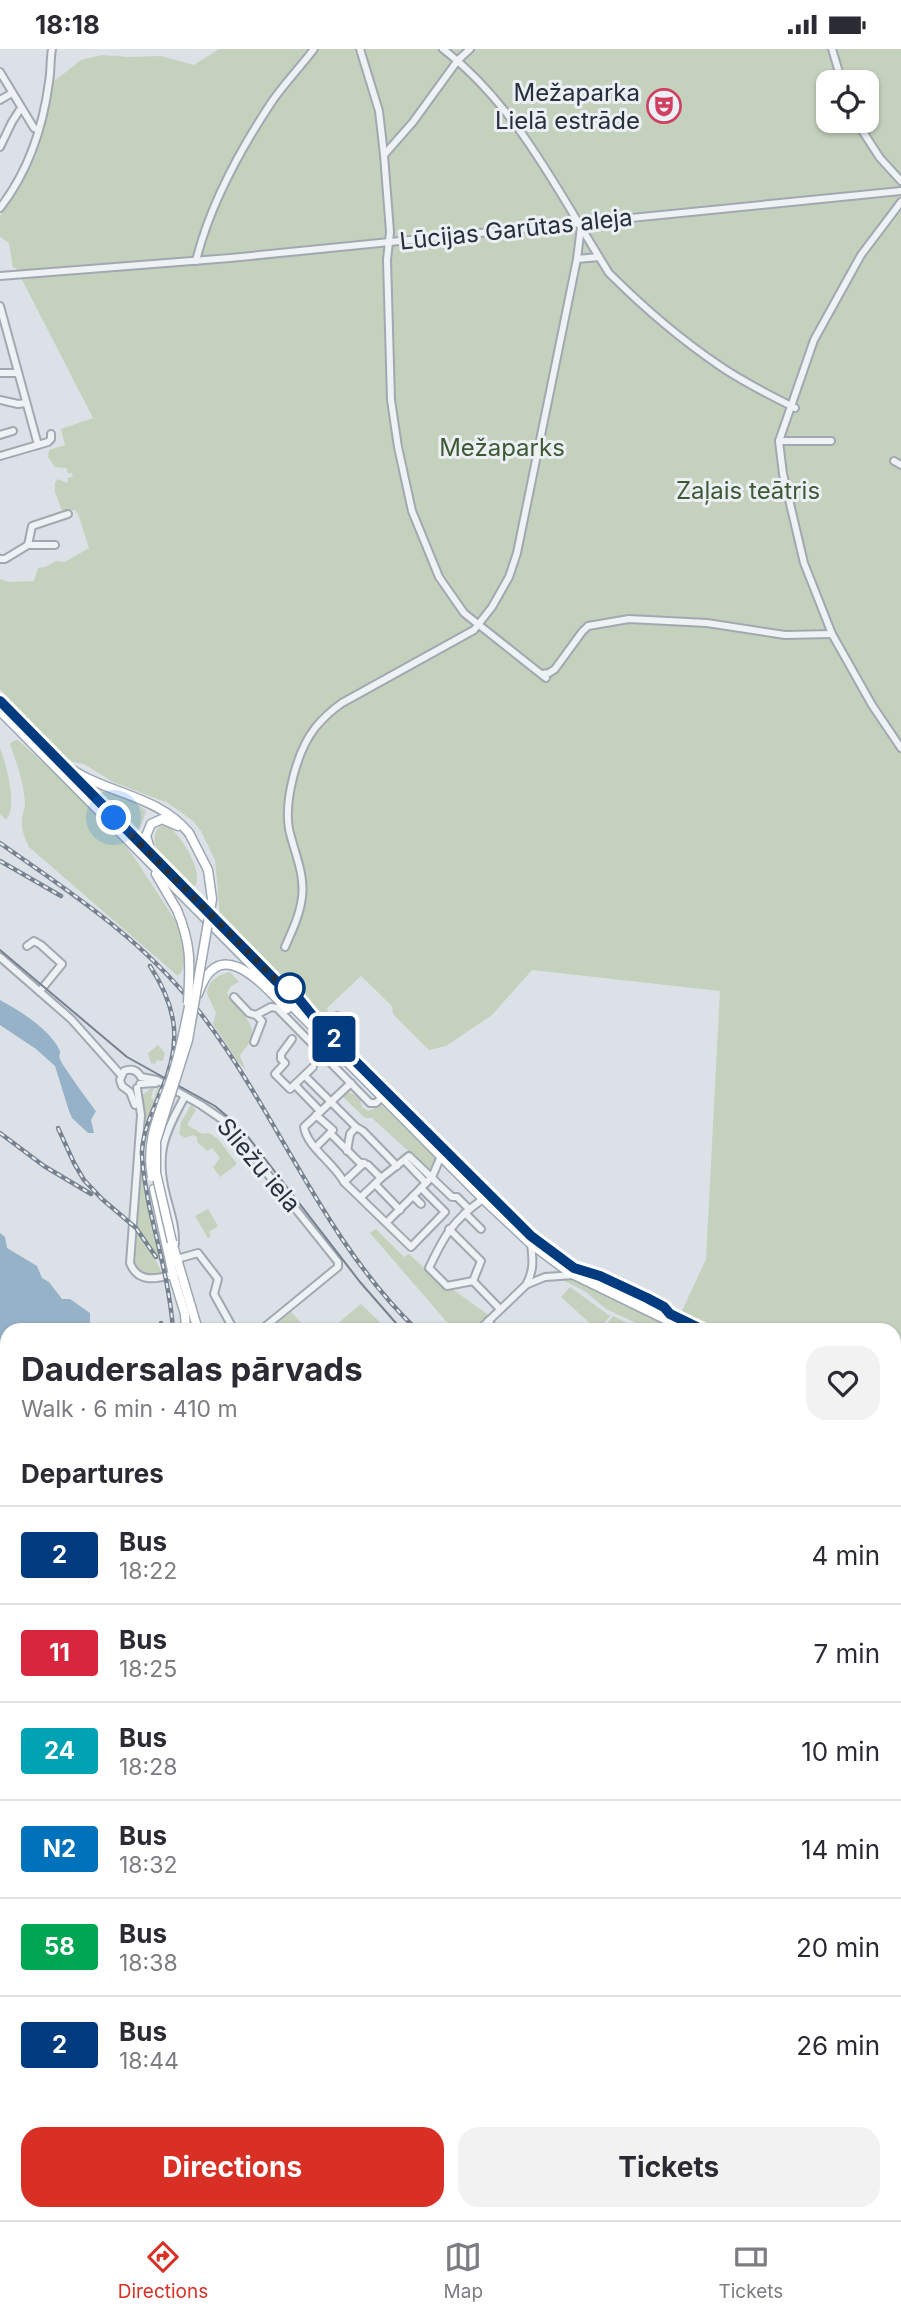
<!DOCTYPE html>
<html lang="en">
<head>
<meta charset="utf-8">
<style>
  :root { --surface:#fff; --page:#f2f2f3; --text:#2b2b33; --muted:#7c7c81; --line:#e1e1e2; --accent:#d93025 }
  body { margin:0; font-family:Inter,sans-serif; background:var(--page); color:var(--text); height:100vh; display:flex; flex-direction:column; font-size:26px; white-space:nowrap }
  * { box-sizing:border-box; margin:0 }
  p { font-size:23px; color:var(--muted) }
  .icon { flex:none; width:38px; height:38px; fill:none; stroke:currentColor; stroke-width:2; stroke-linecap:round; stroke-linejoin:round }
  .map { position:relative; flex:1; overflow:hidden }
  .side { position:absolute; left:0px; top:1274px; width:901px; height:898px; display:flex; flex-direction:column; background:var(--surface); border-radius:21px 21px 0 0; box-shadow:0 2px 5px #0004 }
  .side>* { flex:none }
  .badge { padding:0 14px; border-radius:5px; font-size:24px; line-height:46px }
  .controls { position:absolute; left:816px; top:21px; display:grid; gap:14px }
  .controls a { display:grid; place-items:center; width:63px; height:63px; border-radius:14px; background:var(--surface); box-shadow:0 2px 5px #0004; font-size:35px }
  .you { position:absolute; width:35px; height:35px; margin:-18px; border:5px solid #fff; border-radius:50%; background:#1a73e8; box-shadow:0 0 0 10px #1a73e833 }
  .map>.badge { position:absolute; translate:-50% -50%; box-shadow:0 0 0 4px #fff }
  h2 { padding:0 21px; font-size:26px; line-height:63px }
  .round { display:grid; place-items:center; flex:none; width:74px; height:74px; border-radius:21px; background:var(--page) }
  .summary { display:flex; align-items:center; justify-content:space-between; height:119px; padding:0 21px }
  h1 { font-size:33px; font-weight:700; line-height:52px }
  .button { display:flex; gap:14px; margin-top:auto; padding:14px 21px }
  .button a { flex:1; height:80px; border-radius:21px; background:var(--accent); color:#fff; font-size:28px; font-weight:700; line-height:80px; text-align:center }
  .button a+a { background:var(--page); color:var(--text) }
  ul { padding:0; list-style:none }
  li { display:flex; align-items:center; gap:21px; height:98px; padding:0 21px; border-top:2px solid var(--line) }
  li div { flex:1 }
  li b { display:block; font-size:26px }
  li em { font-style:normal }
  li .badge { min-width:77px; font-weight:700; text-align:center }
  .status { display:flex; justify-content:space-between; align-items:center; height:49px; padding:0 35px; background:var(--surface); direction:ltr }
  .status svg { height:19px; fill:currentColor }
  .tabs { display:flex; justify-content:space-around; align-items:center; height:98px; border-top:2px solid var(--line); background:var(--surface); font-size:19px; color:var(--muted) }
  .tabs a { display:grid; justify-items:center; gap:4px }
  .tabs .selected { color:var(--accent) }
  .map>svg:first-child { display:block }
  .green { fill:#c4d1bd; fill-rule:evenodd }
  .water { fill:#96b2c8 }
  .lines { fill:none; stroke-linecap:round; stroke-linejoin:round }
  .minor-casing { stroke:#a2a8b1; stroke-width:10 }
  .major-casing { stroke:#9ca7b3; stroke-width:11 }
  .minor { stroke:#eff2f5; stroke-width:6 }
  .major { stroke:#fff; stroke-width:8 }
  .tram { stroke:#768290; stroke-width:2 }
  .rail-casing { stroke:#768290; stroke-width:4.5 }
  .rail { stroke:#ecf0f5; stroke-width:2; stroke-dasharray:5; stroke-linecap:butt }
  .major-bridge-casing { stroke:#9ca7b3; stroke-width:11; stroke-linecap:butt }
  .major-bridge { stroke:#fff; stroke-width:8 }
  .line-casing { stroke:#fff; stroke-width:16 }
  .line { stroke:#003b80; stroke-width:10 }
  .walk { stroke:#26303d; stroke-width:7; stroke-dasharray:0 12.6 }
  .stop-dot { fill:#fff; stroke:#003b80; stroke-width:3.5 }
  .labels { text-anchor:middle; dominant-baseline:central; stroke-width:6; stroke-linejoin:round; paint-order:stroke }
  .poi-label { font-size:24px; fill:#26303d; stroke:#ecf0f5; text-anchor:end }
  .street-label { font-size:24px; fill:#26303d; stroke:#ecf0f5 }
  .park-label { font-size:24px; fill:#3d5933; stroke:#ecf0f5 }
</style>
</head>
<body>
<div class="status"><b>18:18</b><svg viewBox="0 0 49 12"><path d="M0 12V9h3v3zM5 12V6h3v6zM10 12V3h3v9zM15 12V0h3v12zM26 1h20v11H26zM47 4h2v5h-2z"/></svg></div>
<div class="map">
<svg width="901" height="2171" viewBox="0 0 901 2171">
  <rect width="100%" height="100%" fill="#dce1e7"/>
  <!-- green -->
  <g class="green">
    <path d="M219 0H901V1338H894V1281H716L692 1270 682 1262 706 1210 720 942 532 921 492 966 446 997 429 1001 393 965 392 957 361 927 327 959 329 965 326 971 325 962 323 968 321 966 318 968 291 938 220 868 215 811 201 782 193 772 168 754 113 733 84 715 72 713 61 706 0 640V530L9 533 34 532 38 519 45 518 56 512 65 513 89 499 78 465 75 461 62 462 55 443V433L58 430 67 434 68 429 73 427 72 424H68L66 419 55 418 48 408 49 401 65 396 61 380 93 369 16 219H13L9 194 0 188V167L36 107 53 33 81 11 102 6 129 8 161 7 194 16ZM828 33H866V72H828Z"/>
    <path d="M18 691 70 738 116 784 138 814 180 879 187 903 183 920 178 927 29 798C25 790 21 780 22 771 22 765 25 761 25 755 24 734 17 714 10 695L13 692Z"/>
    <path d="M0 699C6 715 18 757 6 771L0 765Z"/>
    <path d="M96 739 132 751 146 762 138 786 94 740Z"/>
    <path d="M162 775C177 778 198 814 197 829 197 834 196 835 193 840 178 825 138 796 162 775Z"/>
    <path d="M230 923 239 933 231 937 227 944C234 960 260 974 250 993 247 998 243 1001 240 1007L246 1021 238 1013 213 975 216 964 207 945C208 931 218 926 230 923Z"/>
    <path d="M158 996 165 1004 163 1012 157 1011 155 1015 151 1014 148 1004Z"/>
    <path d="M154 1037 151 1049 154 1051 158 1038 161 1039 146 1075 142 1092 140 1048Z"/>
    <path d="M345 1042C354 1045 361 1047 362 1058L368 1062 382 1056 436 1109 434 1117 428 1120 372 1069H365L341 1046Z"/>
    <path d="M191 1056 196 1061 187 1076 202 1085 209 1084 218 1090 237 1115 220 1128 213 1118 220 1109 212 1099 207 1102 197 1093V1088L193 1086 185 1089 179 1085 181 1073Z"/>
    <path d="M141 1120 160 1211 159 1212 151 1197 134 1175 138 1123Z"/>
    <path d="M208 1160 218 1177 209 1183 211 1187 208 1189 195 1167Z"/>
    <path d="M134 1180 150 1200 162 1224C150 1226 142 1227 135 1216Z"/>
    <path d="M376 1180 404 1208 409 1205 447 1240H452L490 1267 476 1281H457L446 1272 370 1184Z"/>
    <path d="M573 1228 665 1274 658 1281H651L606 1260 586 1243 559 1229Z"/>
    <path d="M570 1238 610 1267 599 1281H589L592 1276 561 1248Z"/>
    <path d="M361 1255 388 1281H330Z"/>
    <path d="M291 1263 308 1281H269Z"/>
    <path d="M613 1267 642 1281H602Z"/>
  </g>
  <!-- water -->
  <g class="water">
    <path d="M0 951C19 961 49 980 59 1000 62 1006 58 1003 60 1010 61 1015 92 1057 96 1062L91 1071 94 1084H88L72 1069 69 1062 55 1017 36 1000 0 976Z"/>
    <path d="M0 1184 5 1188 7 1199 37 1217 42 1229 49 1233 62 1250H70L90 1264V1281H7V1585L0 1579Z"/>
    <path d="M894 1950 901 1953V1983L894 1982Z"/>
    <path d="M525 2165H666L670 2171H526Z"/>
  </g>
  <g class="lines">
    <!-- minor casing -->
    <g class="minor-casing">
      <g id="minor">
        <path d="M360 0 379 62 384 106 390 183 387 211 391 351 398 398 412 462 439 528 464 564 546 629"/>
        <path d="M443 0C518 58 559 145 609 224 643 258 680 290 720 317 743 333 770 346 795 359"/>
        <path d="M832 0 842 33"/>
        <path d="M0 23 34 79 39 81"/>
        <path d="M0 51 12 44"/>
        <path d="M856 72 880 109 901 132"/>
        <path d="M0 98 12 73 21 59"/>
        <path d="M384 106 413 73 458 11 470 0"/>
        <path d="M901 153 861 206 814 291 779 392 783 425 804 514 832 585 872 656 901 699"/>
        <path d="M0 159C28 123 43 78 49 33 51 22 50 11 52 0"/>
        <path d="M577 210 599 208"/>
        <path d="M196 212C210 155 241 99 273 51 286 33 301 17 314 0"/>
        <path d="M0 227 230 209 901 142"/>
        <path d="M0 257 38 396"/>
        <path d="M0 324H18"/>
        <path d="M0 351 18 355 26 354"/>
        <path d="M0 386 13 382"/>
        <path d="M779 392H831"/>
        <path d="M0 407 48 393 51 390V385"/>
        <path d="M894 412 901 416"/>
        <path d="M28 496H55"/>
        <path d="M0 510H5L28 496 32 477 68 465"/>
        <path d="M542 625 549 624 555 620 582 583 588 577 629 570 707 574 785 586 832 585"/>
        <path d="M27 897 34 892 41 896 62 915 40 942"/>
        <path d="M285 898C292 882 300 866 302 848 305 824 294 803 289 780 284 751 297 702 315 679 323 669 332 661 342 654L474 581 492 558 509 528 517 504 577 210 581 178"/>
        <path d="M0 908 71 970 121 1026"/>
        <path d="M234 948 249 964 256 966"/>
        <path d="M324 980 337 967"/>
        <path d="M292 990 281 1005V1010L285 1014 275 1025 290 1040 313 1018"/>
        <path d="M254 993 262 972 256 966 271 958 277 959 370 1054H376L382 1048"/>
        <path d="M305 1027 356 1078 363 1082 397 1117"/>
        <path d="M141 1028 157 1031 201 1056 226 1073 338 1213V1218L261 1281"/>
        <path d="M351 1034 304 1078C307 1098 334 1114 344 1133L411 1198 445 1163 421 1139"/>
        <path d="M140 1035 156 1034"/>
        <path d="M295 1036 320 1062"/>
        <path d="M137 1039 141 1066 130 1214C138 1235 157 1230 175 1225"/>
        <path d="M135 1056 130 1043 122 1037 120 1031 124 1022C131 1019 137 1021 141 1028"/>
        <path d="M316 1066 333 1081 330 1084 359 1113 368 1116 381 1129"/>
        <path d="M316 1098 330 1084"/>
        <path d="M347 1102 350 1085 356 1078"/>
        <path d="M407 1114 426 1134"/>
        <path d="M344 1133 364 1114"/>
        <path d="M375 1135 400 1161"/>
        <path d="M413 1147 421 1155"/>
        <path d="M361 1148 381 1129 409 1107 452 1148H457L469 1160"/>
        <path d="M483 1150C453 1171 444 1187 429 1219L447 1237 473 1232 500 1260"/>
        <path d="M465 1164 481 1180"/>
        <path d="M387 1173 432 1128 441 1107"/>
        <path d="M449 1180 481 1212 473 1232"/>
        <path d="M175 1195C176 1178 170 1162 166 1146 155 1104 165 1084 185 1047"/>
        <path d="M177 1210 198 1204 218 1230 214 1245 234 1281"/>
        <path d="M528 1235 545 1228 574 1226"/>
        <path d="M488 1272 495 1281"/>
        <path d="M479 1281 526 1236C534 1222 533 1211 531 1195"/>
        <path d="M894 1467 901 1468"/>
        <path d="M894 1559 901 1562"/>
        <path d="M0 1655 7 1661"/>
        <path d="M0 1695H7"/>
        <path d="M0 1716 7 1726"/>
        <path d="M894 1720 901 1722"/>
        <path d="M894 1775 901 1776"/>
        <path d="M0 1808 7 1806"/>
        <path d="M0 1849 7 1847"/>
        <path d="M0 1883 7 1881"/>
        <path d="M0 1957 7 1960"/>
        <path d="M5 2006 7 1996"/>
        <path d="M0 2074 3 2087"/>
        <path d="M766 2171 767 2165"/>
      </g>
    </g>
    <!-- major casing -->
    <g class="major-casing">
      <g id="major">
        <path d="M0 652 531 1187 574 1219 703 1281"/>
        <path d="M0 662 483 1150 531 1195 570 1224 687 1281"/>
        <path d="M68 718C109 746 158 746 189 784"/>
        <path d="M151 803 146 787 151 775 162 770 178 777"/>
        <path d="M156 825 177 861"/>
        <path d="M198 945C219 882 263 936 287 960"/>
        <path d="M154 1140 173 1226 185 1265 186 1281"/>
        <path d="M172 1193 198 1281"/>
        <path d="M894 1348H901"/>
        <path d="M894 1354H901"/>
        <path d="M894 1371 901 1374"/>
        <path d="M894 1380 901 1383"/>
        <path d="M894 1938H901"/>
      </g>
    </g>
    <!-- minor -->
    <use href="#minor" class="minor"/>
    <!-- major -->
    <use href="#major" class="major"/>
    <!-- tram -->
    <g class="tram">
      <path d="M0 901 127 1008 215 1057 242 1080 360 1233 402 1281"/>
      <path d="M894 1717 901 1719"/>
    </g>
    <!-- rail casing -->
    <g class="rail-casing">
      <g id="rail">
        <path d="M0 794C78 849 146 892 205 970 280 1070 325 1193 417 1281"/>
        <path d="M0 812 61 847"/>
        <path d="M150 917C178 960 182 995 161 1042 153 1062 143 1081 142 1103 142 1121 146 1138 149 1156 158 1197 170 1238 173 1281"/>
        <path d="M58 1079 74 1114 84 1131 102 1150 136 1179 156 1208"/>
        <path d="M0 1084 44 1117 91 1145"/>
        <path d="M161 1281V1274"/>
        <path d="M894 1537 901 1539"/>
        <path d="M0 1664 7 1670"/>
        <path d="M282 2165 284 2171"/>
      </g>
    </g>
    <!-- rail -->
    <use href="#rail" class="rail"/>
    <!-- major-bridge casing -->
    <g class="major-bridge-casing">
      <g id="major-bridge">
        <path d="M177 861C192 897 190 916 188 954"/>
        <path d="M152 1128C144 1087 164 1056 175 1018 182 995 186 971 191 948"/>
        <path d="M172 1193 156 1124V1092L188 991 212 850 208 821 189 784"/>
      </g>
    </g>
    <!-- major-bridge -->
    <use href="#major-bridge" class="major-bridge"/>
  </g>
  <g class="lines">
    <!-- line casing -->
    <g class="line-casing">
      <path id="line" d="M0 652 276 932 290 939 324 981 531 1187 574 1219 600 1227 647 1249 664 1258 670 1265 703 1281"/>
    </g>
    <!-- line -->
    <use href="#line" class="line"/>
    <!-- walk -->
    <path class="walk" d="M114 769 290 945V939"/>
  </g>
  <!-- icons -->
  <defs>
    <g id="theatre-ring" transform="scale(1.75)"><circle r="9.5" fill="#ecf0f5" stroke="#d03e60" stroke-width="1.5"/><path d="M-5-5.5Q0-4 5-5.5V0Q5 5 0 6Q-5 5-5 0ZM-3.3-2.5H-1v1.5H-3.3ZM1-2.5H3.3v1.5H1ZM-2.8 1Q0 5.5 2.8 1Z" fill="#d03e60"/></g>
  </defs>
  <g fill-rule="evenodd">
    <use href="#theatre-ring" x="664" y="57"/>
  </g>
  <!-- markers -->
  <circle class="stop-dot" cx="290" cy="939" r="14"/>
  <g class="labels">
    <!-- poi labels -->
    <g class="poi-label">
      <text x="640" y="43">Mežaparka<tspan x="640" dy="28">Lielā estrāde</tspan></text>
    </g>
    <!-- street labels -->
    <g class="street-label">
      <text transform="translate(516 180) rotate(-6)">Lūcijas Garūtas aleja</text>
      <text transform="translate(259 1116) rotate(50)">Sliežu iela</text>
    </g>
    <!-- park labels -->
    <g class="park-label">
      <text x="502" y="398">Mežaparks</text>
      <text x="748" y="441">Zaļais teātris</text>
    </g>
  </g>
</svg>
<div class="controls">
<a><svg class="icon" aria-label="locate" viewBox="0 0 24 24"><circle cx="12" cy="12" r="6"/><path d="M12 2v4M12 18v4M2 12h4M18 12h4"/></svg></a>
</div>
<div class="you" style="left:114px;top:769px"></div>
<b class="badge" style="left:334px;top:990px;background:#003b80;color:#fff">2</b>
<section class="side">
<div class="summary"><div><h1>Daudersalas pārvads</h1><p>Walk · 6 min · 410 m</p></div><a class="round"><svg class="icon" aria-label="heart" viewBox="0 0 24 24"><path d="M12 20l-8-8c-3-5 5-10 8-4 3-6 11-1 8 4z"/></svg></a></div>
<h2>Departures</h2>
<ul>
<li><span class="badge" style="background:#003b80;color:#fff">2</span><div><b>Bus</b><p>18:22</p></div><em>4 min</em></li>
<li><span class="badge" style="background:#d7263d;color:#fff">11</span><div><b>Bus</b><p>18:25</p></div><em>7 min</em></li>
<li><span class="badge" style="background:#00a3b4;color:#fff">24</span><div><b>Bus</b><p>18:28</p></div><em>10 min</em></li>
<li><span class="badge" style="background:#0072bc;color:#fff">N2</span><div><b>Bus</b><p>18:32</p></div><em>14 min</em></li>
<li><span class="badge" style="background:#00a651;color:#fff">58</span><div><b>Bus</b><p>18:38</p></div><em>20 min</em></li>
<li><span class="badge" style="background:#003b80;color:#fff">2</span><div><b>Bus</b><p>18:44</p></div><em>26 min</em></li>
</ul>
<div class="button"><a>Directions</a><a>Tickets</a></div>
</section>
</div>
<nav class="tabs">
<a class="selected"><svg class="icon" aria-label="directions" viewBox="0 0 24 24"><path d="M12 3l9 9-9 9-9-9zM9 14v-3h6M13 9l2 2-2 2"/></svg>Directions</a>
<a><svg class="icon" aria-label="map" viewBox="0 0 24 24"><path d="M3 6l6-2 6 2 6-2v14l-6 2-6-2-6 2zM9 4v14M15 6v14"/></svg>Map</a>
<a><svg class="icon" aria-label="tickets" viewBox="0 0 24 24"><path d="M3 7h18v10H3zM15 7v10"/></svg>Tickets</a>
</nav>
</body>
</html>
